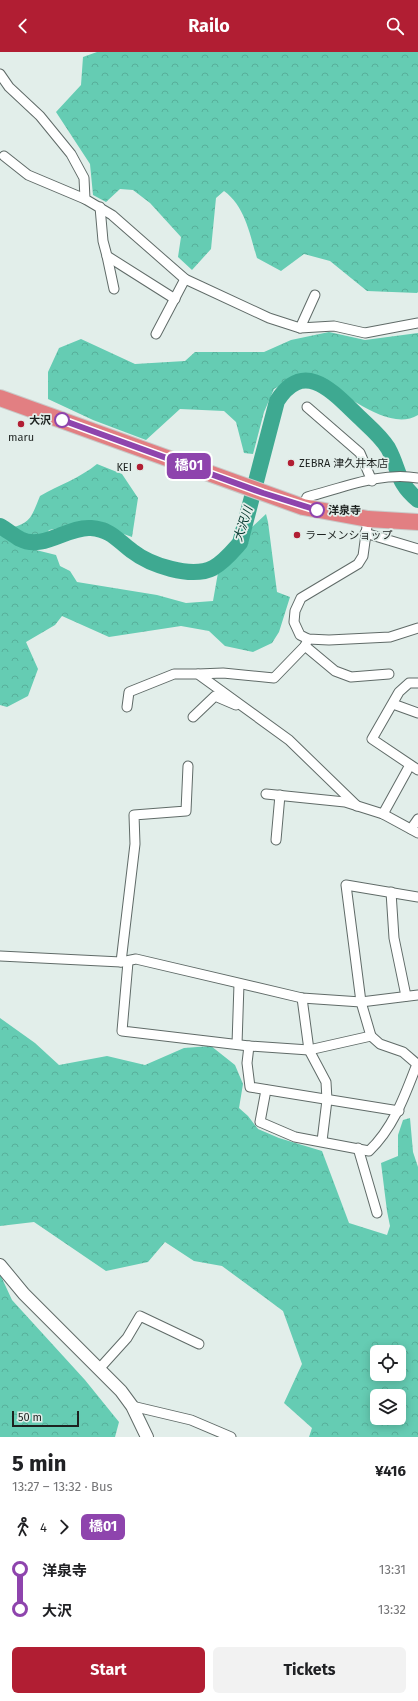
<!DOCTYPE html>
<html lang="en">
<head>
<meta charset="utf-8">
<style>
  :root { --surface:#fff; --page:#f2f2f2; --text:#202124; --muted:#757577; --accent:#b11e33 }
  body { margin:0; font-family:"Fira Sans","Noto Sans JP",sans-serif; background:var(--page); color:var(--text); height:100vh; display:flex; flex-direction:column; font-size:15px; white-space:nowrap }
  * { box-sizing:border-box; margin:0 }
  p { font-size:13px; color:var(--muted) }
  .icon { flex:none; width:22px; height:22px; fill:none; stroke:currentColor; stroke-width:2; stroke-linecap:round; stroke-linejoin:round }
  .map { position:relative; height:1385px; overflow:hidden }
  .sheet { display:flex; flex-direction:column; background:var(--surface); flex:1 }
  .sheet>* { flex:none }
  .badge { padding:0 8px; border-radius:6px; font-size:14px; line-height:26px }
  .fabs { position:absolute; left:370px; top:1293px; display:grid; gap:8px }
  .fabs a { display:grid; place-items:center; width:36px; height:36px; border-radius:6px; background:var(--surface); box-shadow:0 2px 10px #0003; font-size:20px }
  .scale { position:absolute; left:12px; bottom:10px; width:67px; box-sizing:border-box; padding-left:4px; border:2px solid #1d2220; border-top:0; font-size:11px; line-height:14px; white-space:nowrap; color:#1d2220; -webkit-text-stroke:3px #e2eeea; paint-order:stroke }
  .map>.badge { position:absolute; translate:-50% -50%; box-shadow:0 0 0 2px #fff }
  .legs { display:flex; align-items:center; gap:6px; height:44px; padding:0 12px; font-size:13px }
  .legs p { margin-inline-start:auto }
  .headline { display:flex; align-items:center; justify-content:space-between; height:68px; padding:0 12px }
  h1 { font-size:22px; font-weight:700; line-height:30px }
  .cta { display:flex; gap:8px; margin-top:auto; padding:8px 12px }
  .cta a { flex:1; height:46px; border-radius:6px; background:var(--accent); color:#fff; font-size:16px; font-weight:700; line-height:46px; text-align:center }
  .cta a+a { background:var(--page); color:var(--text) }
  ul { padding:0 12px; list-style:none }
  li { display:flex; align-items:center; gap:14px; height:40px; font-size:15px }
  li i { display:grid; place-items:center; width:6px; height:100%; margin:0 5px; background:currentColor }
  li i::after { content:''; width:10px; height:10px; margin:-5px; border:3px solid; border-radius:50%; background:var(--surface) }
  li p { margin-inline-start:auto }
  li:first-child i { background:linear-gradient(#0000 50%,currentColor 0) }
  li:last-child i { background:linear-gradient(currentColor 50%,#0000 0) }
  header { display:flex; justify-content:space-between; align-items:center; height:52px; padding:0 12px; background:var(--accent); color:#fff; font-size:18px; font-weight:700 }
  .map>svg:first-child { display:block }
  .forest { fill:url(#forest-crowns); fill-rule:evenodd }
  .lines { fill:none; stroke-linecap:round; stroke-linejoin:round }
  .river { stroke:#3ea991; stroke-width:16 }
  .minor-casing { stroke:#606b68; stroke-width:11 }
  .tertiary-casing { stroke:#606b68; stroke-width:14 }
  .trunk-casing { stroke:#c9cac9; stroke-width:18 }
  .minor { stroke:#fff; stroke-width:9 }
  .tertiary { stroke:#fff; stroke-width:12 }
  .trunk { stroke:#e27f82; stroke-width:16 }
  .line-1-casing { stroke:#fff; stroke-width:9 }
  .line-1 { stroke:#8e44ad; stroke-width:6 }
  .stop-1-dot { fill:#fff; stroke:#8e44ad; stroke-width:2 }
  .poi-dot { fill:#b11e33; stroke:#e2eeea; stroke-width:1.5 }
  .labels { text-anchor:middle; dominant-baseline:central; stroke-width:3.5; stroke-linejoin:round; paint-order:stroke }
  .stop-label { font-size:11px; font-weight:bold; fill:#1d2220; stroke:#e2eeea; text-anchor:end }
  .poi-label { font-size:11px; fill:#1d2220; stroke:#e2eeea; text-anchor:start }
  .water-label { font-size:12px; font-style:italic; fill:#04362d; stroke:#e2eeea }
</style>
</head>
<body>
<header><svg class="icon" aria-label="back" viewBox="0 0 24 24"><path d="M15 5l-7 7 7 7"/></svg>Railo<svg class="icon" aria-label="search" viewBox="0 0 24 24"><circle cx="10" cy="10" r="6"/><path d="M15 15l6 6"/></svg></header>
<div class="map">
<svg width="418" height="1385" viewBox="0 0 418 1385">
  <defs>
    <pattern id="forest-crowns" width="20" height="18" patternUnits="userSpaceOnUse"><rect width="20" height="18" fill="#65ccb3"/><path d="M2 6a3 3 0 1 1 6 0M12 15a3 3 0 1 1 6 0" fill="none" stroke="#57af9a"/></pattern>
  </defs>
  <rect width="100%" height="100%" fill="#e2eeea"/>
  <!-- forest -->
  <g class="forest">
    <path d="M97 0H418V240L417 241 367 239 330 209 304 202 281 219 257 206C250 183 245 154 224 139L216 146 211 197 192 218 178 205 181 185 150 151 133 138 120 137 106 150 93 143 90 112 56 60 81 33 83 5Z"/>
    <path d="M329 280 365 288 418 281V363C388 381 344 339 317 328 312 326 304 326 299 326 291 326 281 333 274 337L264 360 253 402 244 401 236 370 224 359 180 357 146 388 93 368 48 347V320L59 296 81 287 135 312 185 309 195 300H264L291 288Z"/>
    <path d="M97 412 122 422 138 446 132 485 90 470 49 478 36 498 56 503 60 514 70 519 77 530 157 543 186 551 213 549 219 515 251 476 266 462 268 470 277 540 290 545 279 580 272 591 253 600 225 594 209 579 181 574 109 585 62 564 55 573 26 590 38 617 28 644 7 655 0 653V479C29 471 29 472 40 444 59 433 80 426 97 412Z"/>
    <path d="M0 966 35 991 59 1013 107 1004 145 1013 184 996 211 994 235 1013 243 1032 239 1056 248 1064 258 1077 279 1086 322 1099 349 1171 387 1183 390 1174 387 1159 381 1111 398 1104V1083L403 1068 410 1066 413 1100 418 1115V1385H309L312 1376 284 1351 302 1312 283 1259 222 1214 194 1209 165 1190 148 1210 106 1219 34 1170 0 1174ZM377 1300H399V1322H377ZM377 1344H399V1366H377Z"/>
    <path d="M0 1222 12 1248 85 1328 119 1370 115 1385H0Z"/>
  </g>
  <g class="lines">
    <!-- river -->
    <path class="river" d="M0 474C7 478 13 483 20 487 43 499 68 474 91 476 112 478 117 488 132 499 150 513 191 527 213 516 224 510 232 500 240 491L277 349C304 307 332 339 357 363 367 373 380 383 388 396 400 418 396 430 418 448"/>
    <!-- minor casing -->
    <g class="minor-casing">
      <g id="minor">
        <path d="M0 22 9 35 40 64 71 102 84 126 85 147 112 163 185 227 269 266 300 276 334 274 365 281 418 271"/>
        <path d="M4 104 28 123 85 147"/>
        <path d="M100 155 103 189 107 204 175 247"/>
        <path d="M107 204 114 237"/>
        <path d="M300 276 315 243"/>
        <path d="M156 282 185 227"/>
        <path d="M307 355 360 401 372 429"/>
        <path d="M303 455 307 445C342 436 382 419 418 426"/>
        <path d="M368 467 363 504 358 512 301 546 295 559 294 570 300 583 308 587 329 588 390 585 418 576"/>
        <path d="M365 481 418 497"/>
        <path d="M305 594 335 619 351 625 389 622"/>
        <path d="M198 622 223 621 274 626 305 594 308 587"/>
        <path d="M418 631H409L399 640 372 687 418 718"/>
        <path d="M393 652 418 661"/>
        <path d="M127 655 129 640 174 622H198L289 688 357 754"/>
        <path d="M193 665 215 644 236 653"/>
        <path d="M266 742 345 750 383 762 418 781"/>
        <path d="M383 762 410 713"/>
        <path d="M411 777 418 767"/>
        <path d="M276 788 280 743"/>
        <path d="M391 840 394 886 406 944"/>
        <path d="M0 904 121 910 136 907 302 946 361 950 418 943"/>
        <path d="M121 910 135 792 134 763 186 759 188 714"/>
        <path d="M128 910 122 979 249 994 247 1011 250 1035 399 1059"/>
        <path d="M302 946 309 998 326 1030 327 1048 322 1089"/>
        <path d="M237 992 239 932"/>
        <path d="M249 994 309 998 371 984"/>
        <path d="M266 1038 260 1070 295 1085 369 1099C394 1075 405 1043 417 1012L403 1000 380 992 371 984 361 950 346 833 418 845"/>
        <path d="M358 1096 377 1161"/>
        <path d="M99 1317 127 1286 140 1264 199 1292"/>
        <path d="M132 1354 191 1368 231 1385"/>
      </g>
    </g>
    <!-- tertiary casing -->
    <g class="tertiary-casing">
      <path id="tertiary" d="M0 1213 24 1242 121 1339 132 1354 147 1385"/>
    </g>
    <!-- trunk casing -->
    <g class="trunk-casing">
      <path id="trunk" d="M0 346 303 455 368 467 418 470"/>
    </g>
    <!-- minor -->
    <use href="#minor" class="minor"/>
    <!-- tertiary -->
    <use href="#tertiary" class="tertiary"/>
    <!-- trunk -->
    <use href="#trunk" class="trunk"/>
  </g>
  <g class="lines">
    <!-- line-1 casing -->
    <g class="line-1-casing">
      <path id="line-1" d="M62 368 263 441 317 458"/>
    </g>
    <!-- line-1 -->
    <use href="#line-1" class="line-1"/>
  </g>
  <!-- markers -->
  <g class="stop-1-dot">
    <circle cx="62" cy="368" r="7"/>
    <circle cx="317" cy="458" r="7"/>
  </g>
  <g class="poi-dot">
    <circle cx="21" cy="372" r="4"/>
    <circle cx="291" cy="411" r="4"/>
    <circle cx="140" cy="415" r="4"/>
    <circle cx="297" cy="483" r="4"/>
  </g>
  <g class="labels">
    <!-- stop labels -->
    <g class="stop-label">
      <text x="51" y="368">大沢</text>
      <text x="328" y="458" text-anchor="start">洋泉寺</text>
    </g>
    <!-- poi labels -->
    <g class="poi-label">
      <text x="21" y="385" text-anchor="middle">maru</text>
      <text x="299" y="411">ZEBRA 津久井本店</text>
      <text x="132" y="415" text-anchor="end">KEI</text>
      <text x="305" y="483">ラーメンショップ</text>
    </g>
    <!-- water labels -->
    <g class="water-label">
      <text transform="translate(243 472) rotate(-72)">大沢川</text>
    </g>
  </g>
</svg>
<div class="fabs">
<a><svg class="icon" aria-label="locate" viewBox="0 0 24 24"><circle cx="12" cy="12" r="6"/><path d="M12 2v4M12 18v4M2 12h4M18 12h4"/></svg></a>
<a><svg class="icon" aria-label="layers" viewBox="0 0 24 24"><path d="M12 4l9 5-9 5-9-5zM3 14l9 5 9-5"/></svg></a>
</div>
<div class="scale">50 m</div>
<b class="badge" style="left:189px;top:414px;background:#8e44ad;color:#fff">橋01</b>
</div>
<section class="sheet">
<div class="headline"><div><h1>5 min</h1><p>13:27 – 13:32 · Bus</p></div><b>¥416</b></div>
<div class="legs"><svg class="icon" aria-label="walk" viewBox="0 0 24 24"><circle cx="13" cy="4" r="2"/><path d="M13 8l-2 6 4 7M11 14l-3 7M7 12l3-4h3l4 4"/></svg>4<svg class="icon" aria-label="forward" viewBox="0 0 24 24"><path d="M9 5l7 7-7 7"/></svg><b class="badge" style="background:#8e44ad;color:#fff">橋01</b></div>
<ul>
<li><i style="color:#8e44ad"></i><b>洋泉寺</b><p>13:31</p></li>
<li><i style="color:#8e44ad"></i><b>大沢</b><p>13:32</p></li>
</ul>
<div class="cta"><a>Start</a><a>Tickets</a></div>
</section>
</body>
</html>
